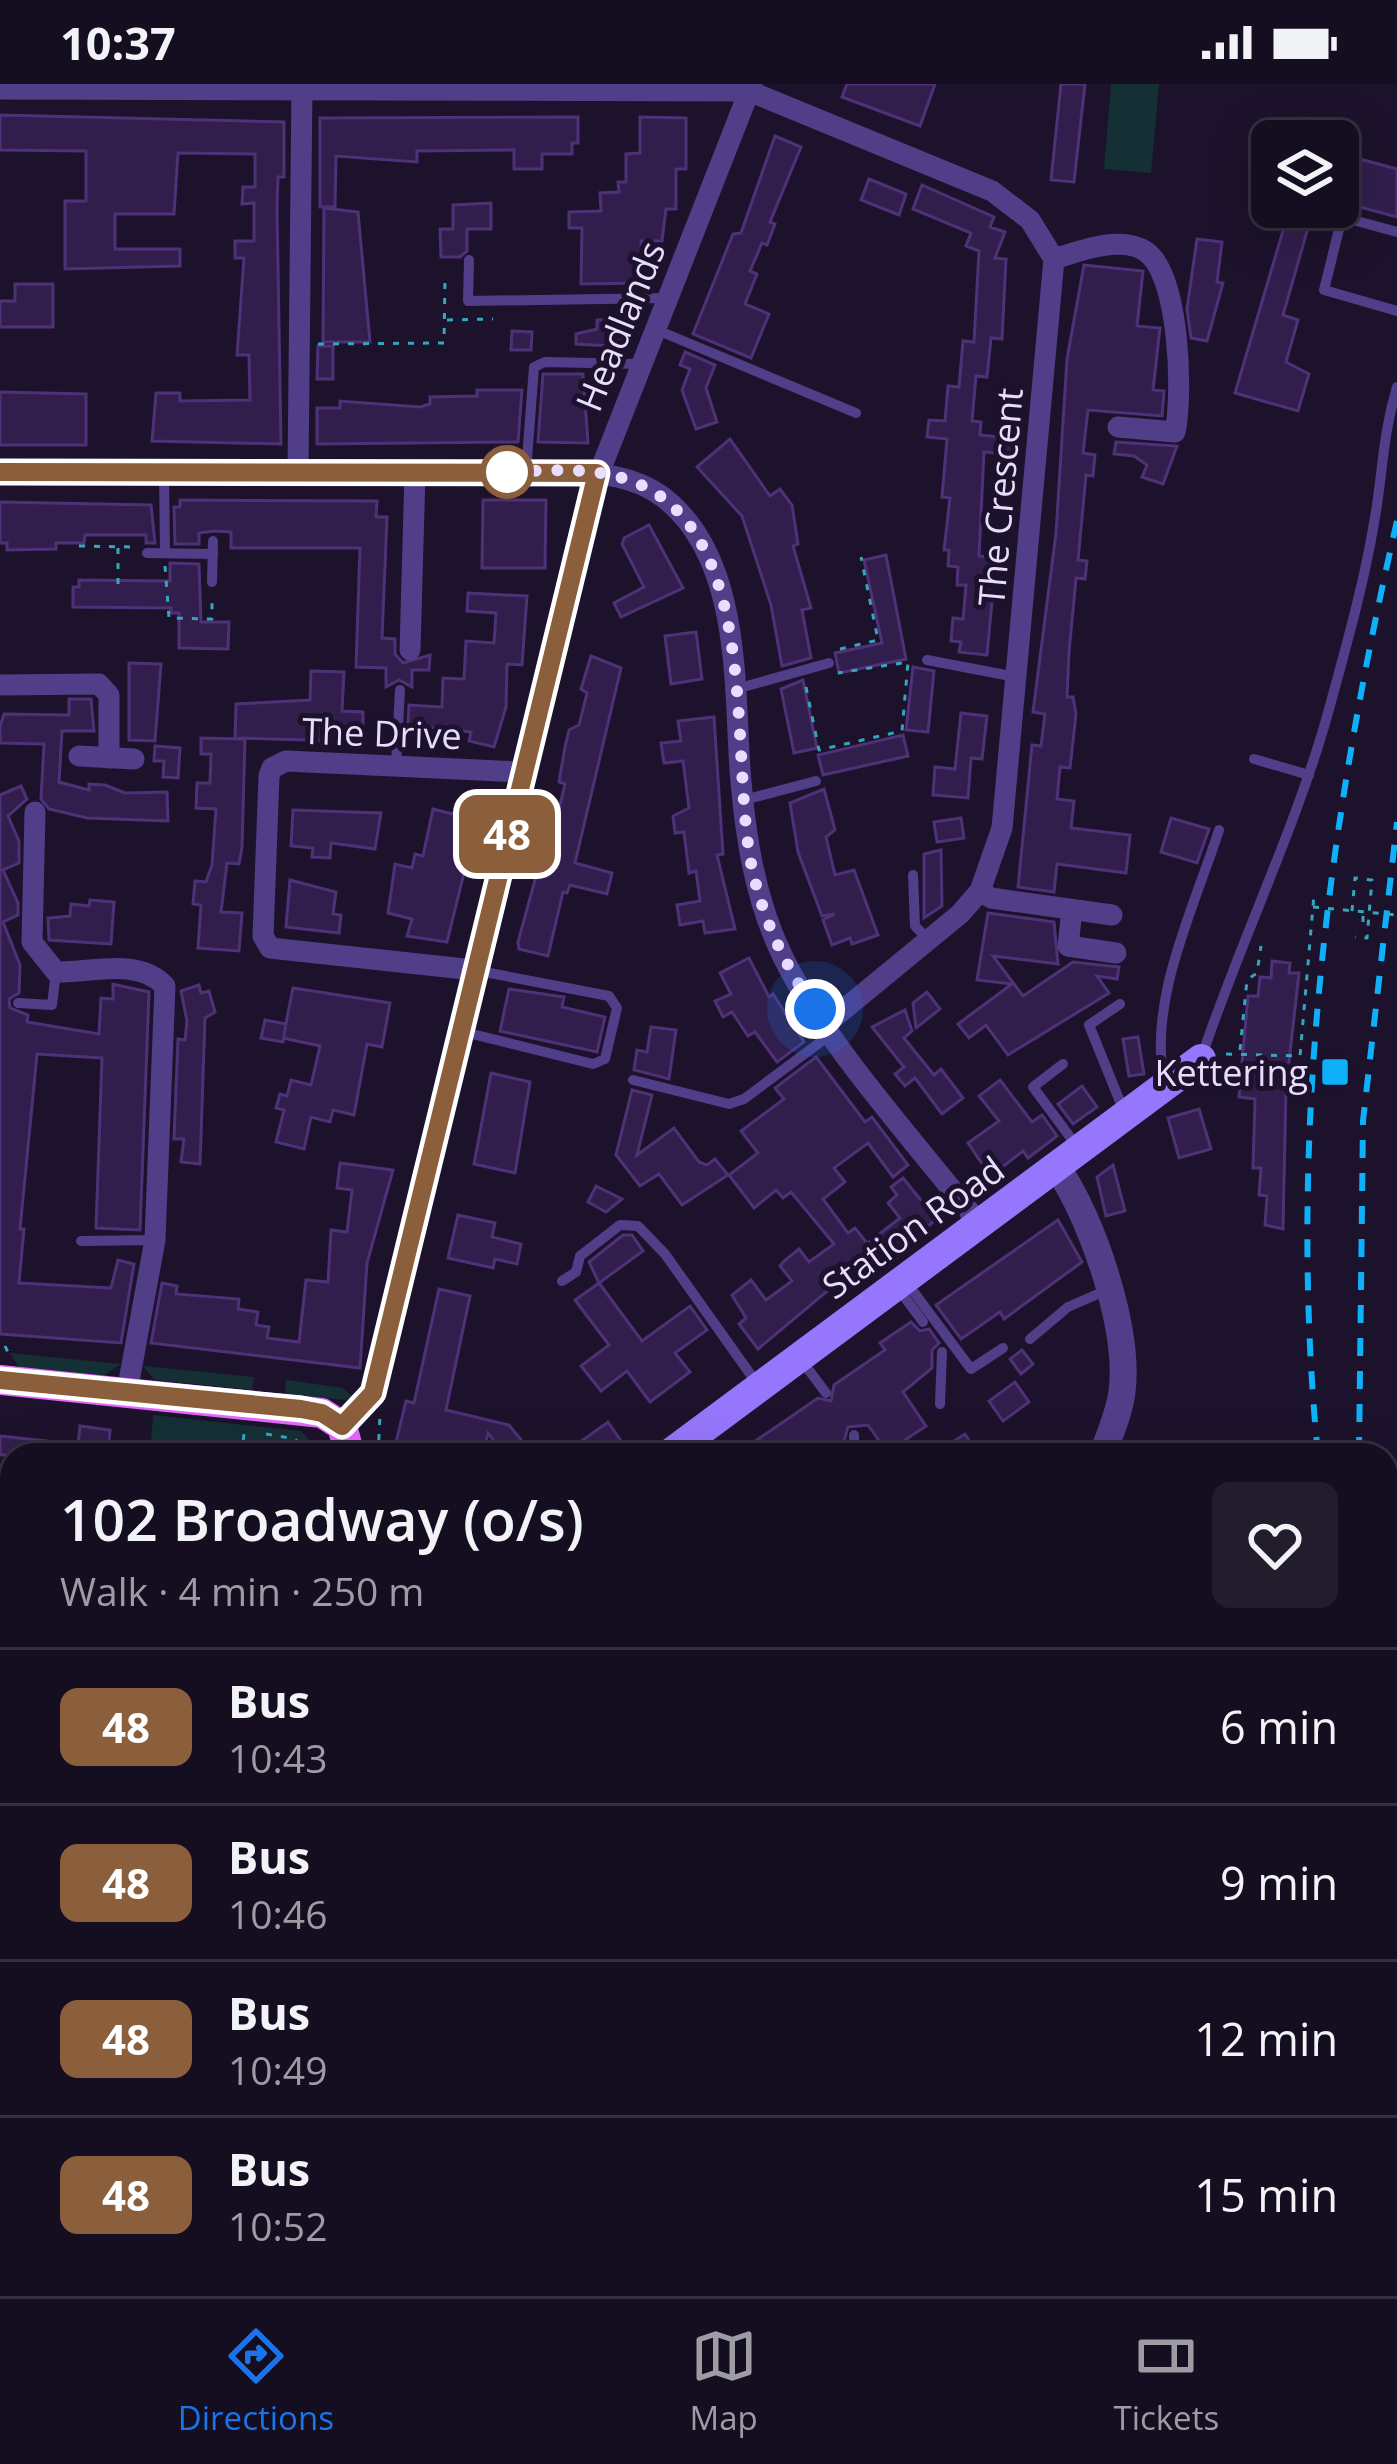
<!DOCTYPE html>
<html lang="en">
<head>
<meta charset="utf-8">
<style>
  :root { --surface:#150e20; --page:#221c2d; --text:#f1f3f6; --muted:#9d9ca5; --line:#342e3e; --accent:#1a73e8 }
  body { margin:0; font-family:"Open Sans",sans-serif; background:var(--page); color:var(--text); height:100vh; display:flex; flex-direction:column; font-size:45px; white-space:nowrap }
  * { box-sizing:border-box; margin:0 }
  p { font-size:39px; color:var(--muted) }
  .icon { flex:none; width:66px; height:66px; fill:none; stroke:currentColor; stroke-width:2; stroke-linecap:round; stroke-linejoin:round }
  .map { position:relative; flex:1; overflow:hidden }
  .side { position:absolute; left:0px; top:1359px; width:1398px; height:855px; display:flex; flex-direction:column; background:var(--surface); border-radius:36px 36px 0 0; box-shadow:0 12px 48px #0002,0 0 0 3px var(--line) }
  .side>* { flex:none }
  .badge { padding:0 24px; border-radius:18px; font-size:42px; line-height:78px }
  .fabs { position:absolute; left:1251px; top:36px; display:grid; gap:24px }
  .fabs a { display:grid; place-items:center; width:108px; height:108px; border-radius:18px; background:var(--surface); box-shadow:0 12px 48px #0002,0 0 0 3px var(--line); font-size:60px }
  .you { position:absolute; width:60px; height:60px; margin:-30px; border:9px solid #fff; border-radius:50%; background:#1a73e8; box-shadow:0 0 0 18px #1a73e833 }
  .map>.badge { position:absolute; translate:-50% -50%; box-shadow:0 0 0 6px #fff }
  .round { display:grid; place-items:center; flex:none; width:126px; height:126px; border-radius:18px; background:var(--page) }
  .head { display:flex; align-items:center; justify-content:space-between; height:204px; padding:0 60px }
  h1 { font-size:57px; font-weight:600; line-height:90px }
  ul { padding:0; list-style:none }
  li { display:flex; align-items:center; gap:36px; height:156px; padding:0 60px; border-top:3px solid var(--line) }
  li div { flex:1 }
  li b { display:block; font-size:45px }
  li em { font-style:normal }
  li .badge { min-width:132px; font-weight:700; text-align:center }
  .status { display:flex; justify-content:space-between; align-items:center; height:84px; padding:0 60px; background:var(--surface); direction:ltr }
  .status svg { height:33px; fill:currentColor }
  .tabs { display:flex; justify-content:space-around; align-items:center; height:168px; border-top:3px solid var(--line); background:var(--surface); font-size:33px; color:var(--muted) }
  .tabs a { display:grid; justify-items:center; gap:6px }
  .tabs .on { color:var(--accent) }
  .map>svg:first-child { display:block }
  .green { fill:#153035 }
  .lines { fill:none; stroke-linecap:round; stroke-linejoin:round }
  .stream { stroke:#0c164a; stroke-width:6 }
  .building { fill:#311e4c; stroke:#4e3177; stroke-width:3 }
  .primary-tunnel { stroke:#3b304b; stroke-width:30; stroke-dasharray:30 15; stroke-linecap:butt }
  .path { stroke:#34a7bc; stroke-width:3; stroke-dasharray:6 9; stroke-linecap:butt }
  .service { stroke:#513e89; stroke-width:10 }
  .pedestrian { stroke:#513e89; stroke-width:15 }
  .minor { stroke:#513e89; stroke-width:21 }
  .tertiary { stroke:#513e89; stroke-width:27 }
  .secondary { stroke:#9676fc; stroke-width:30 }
  .primary { stroke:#e467fc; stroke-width:30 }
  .rail { stroke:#0eb0fa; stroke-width:6; stroke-dasharray:18 15; stroke-linecap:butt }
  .path-bridge { stroke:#34a7bc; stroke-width:3; stroke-dasharray:6 9; stroke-linecap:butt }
  .line-casing { stroke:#fff; stroke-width:27 }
  .line { stroke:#8b5e3c; stroke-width:18 }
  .walk { stroke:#e8ddfe; stroke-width:12; stroke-dasharray:0 21.6 }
  .stop-dot { fill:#fff; stroke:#8b5e3c; stroke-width:6 }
  .poi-dot { fill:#0eb0fa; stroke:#1c122b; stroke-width:4.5 }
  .labels { text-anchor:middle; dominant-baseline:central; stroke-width:10; stroke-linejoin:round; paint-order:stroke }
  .street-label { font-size:36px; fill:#e8ddfe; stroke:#1c122b }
  .poi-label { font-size:36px; fill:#e8ddfe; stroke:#1c122b; text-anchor:end }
</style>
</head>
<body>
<div class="status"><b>10:37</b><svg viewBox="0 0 49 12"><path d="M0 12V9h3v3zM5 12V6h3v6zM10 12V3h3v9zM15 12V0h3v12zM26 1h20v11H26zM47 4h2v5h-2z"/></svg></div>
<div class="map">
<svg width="1397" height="2212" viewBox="0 0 1397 2212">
  <rect width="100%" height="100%" fill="#1c122b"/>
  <!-- green -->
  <g class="green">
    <path d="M1111 0H1159L1151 89 1104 85Z"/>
    <path d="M10 1269 121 1280 103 1292 19 1283Z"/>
    <path d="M143 1282 254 1293 252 1306 155 1296Z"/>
    <path d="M286 1296 343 1304 352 1312 346 1316 285 1310Z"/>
    <path d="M153 1331 301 1347 322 1371H150Z"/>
    <path d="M566 2202H1264L1267 2212H565Z"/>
  </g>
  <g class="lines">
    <!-- stream -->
    <path class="stream" d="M1335 2212 1336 2202"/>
  </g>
  <!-- building -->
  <g class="building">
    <path d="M847 0H935L920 42 842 13Z"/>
    <path d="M1061 0H1085L1074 98 1051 96Z"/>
    <path d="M0 31 284 38V93H278L277 124 281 360 152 357 156 309H180V317L250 316 249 271H237L244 174H235V157H254V119L242 120 243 103H255V70L178 69 174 130H115V165H180V182L65 185V117H86V67L0 66Z"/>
    <path d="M578 33V59H572V70H542V85H514V66L417 67V78L336 72 335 123H320V34Z"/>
    <path d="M640 33 686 34V85H676V125H666L662 157H641L642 199 581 200 582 144H569V128L601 127 600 109 619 108 618 98H626V70L640 69Z"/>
    <path d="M775 52 801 63 770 138 775 140 767 161 762 159 750 187 757 190 745 220 769 230 751 274 693 250 733 150 741 149Z"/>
    <path d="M1338 69 1397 85V133L1338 117Z"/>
    <path d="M869 95 906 110 899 131 861 116Z"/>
    <path d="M922 101 994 133 990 143 1005 148 995 174 1006 175 1002 255 991 254 987 293 976 292 972 337 981 338 980 351 1018 355 1017 371 984 368 979 472 989 473 986 506 993 507 987 571 959 568 961 558 951 557 953 534 963 535 966 501H957L958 483 948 482 949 466H944L950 414 942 413 947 355 927 353 929 336 945 337 948 302 959 303 963 257 974 258 979 167 966 162 971 149 913 125Z"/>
    <path d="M491 119V145H467V167L460 173H441L440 145H453V121Z"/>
    <path d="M1290 123H1314L1283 231 1298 236 1286 278 1309 290 1298 327 1235 309Z"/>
    <path d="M324 124 358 128 370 258H323Z"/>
    <path d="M1197 155 1222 158 1217 198 1223 199 1207 257 1191 254 1187 225Z"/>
    <path d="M1084 181 1143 187 1137 242 1160 244 1153 306 1164 307 1162 332 1088 326 1083 369 1095 371 1093 392 1086 391 1078 476 1087 477 1085 495 1076 494 1069 568 1067 613H1073L1076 630 1070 684 1060 683 1057 715 1074 717 1071 744 1130 751 1126 789 1057 780 1054 808 1018 803 1032 661 1041 662 1045 630 1033 628 1056 449 1067 275Z"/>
    <path d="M15 200H53V243H0V217H15Z"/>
    <path d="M628 235V263L576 260V250L597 245V236Z"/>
    <path d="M512 247 532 248 531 266H511Z"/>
    <path d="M318 262H333V295H317Z"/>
    <path d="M685 268 715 281 706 304 717 338 696 345 682 306 690 285 680 281Z"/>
    <path d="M543 290H583L588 359 538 358Z"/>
    <path d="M477 306H522L518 358 317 360V324H340V317L420 323 430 320V313L477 312Z"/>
    <path d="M0 308 86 310V361H0Z"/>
    <path d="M730 355 770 412 780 405 792 421 798 460 793 462 811 524 802 526 811 574 782 582 771 521 742 432 697 383Z"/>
    <path d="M1116 358 1177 362 1163 400 1142 393 1147 381 1134 372 1114 370Z"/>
    <path d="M180 416 377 417 376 433H387L382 554 395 555V570L403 579 430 571 429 586H412V603L399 596 386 603V584L356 583 360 464H231V448L214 447 199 449V460H175L174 423H180Z"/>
    <path d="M483 416H546L545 484H482Z"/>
    <path d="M0 418 151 421 155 459H146V451H85L84 459H56V465L7 466V459H0Z"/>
    <path d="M649 441 683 504 621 533 614 519 644 503 622 460 624 454Z"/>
    <path d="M886 471 906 575 839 589 835 569 882 559 864 476Z"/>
    <path d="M170 479 199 480 201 538H229L228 565 179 564V529H171V524L73 523V503H79V496L170 497Z"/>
    <path d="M468 509 527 512 522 581 507 580 506 623 494 663 469 657 471 648 408 641 409 621 442 623 443 594 464 595 466 557 494 559 496 529 467 527Z"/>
    <path d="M696 548 702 595 671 600 665 552Z"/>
    <path d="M591 572 621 584 575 779 612 789 607 810 570 801 567 809 563 808 548 872 519 865 518 858 550 741 555 742 565 700 559 698 565 663 569 646 579 641 587 609 581 605Z"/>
    <path d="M129 579 161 580 155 657 129 656Z"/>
    <path d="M913 583 934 587 928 648 906 646Z"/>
    <path d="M311 587 344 588 342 627 363 628V644L342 643V657L235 654 236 620 310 616Z"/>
    <path d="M803 596 817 664 794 669 781 605Z"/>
    <path d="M69 615H91L94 647H62L59 698 89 706V700L105 701 125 709 167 708 168 737 87 734 49 725 41 715 44 660 0 659V642L4 630 69 631Z"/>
    <path d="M961 629 987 632 982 675 971 674 968 714 933 711 935 683 955 685Z"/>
    <path d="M714 633 723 770 717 771 735 845 705 849 703 837 680 841 677 821 700 817 696 787 689 789 684 748 675 749 673 732 689 724 683 677 664 679 661 659 681 657 678 637Z"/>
    <path d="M903 651 908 672 823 691 818 671Z"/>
    <path d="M201 654 245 655 242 763 239 780 227 779 221 828 242 829 239 867 198 864 201 821 193 820 195 797 206 798 212 781 216 725 196 724 197 699H210L211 670H201Z"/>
    <path d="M155 662 180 664 178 694 163 693 164 677H154Z"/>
    <path d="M21 702 27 715 8 732 19 757V779L3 786 18 819V831L3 838 20 881 19 909 9 915 10 924 28 931 27 938 99 950 101 914 113 915V900L149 908 140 1146 96 1144 102 974 37 970 20 1145H24L19 1199 111 1204 118 1176 134 1180 121 1259 0 1250V711Z"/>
    <path d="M824 705 835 746 826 753 835 791 854 786 878 851 852 860 850 854 832 861 823 836 835 830 822 832 798 768 790 719Z"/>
    <path d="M433 725 477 736 447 858 407 852 412 835 388 829 395 780 412 784 415 770 423 772Z"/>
    <path d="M293 726 381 729 375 765 331 759 330 774 312 773 313 764 291 762Z"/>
    <path d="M961 734 964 754 937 758 934 738Z"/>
    <path d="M1171 734 1209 745 1197 779 1161 768Z"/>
    <path d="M941 766 942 822 924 834V770Z"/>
    <path d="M290 796 336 808 333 830 341 831 339 849 286 843Z"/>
    <path d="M90 816 114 818 111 860 49 856 48 834 70 832 71 820 89 822Z"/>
    <path d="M988 829 1054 838 1058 880 993 872 1023 912 1073 878 1119 883 1117 895 1097 892 1109 909 1008 971 986 941 969 954 958 940 1012 900 977 896Z"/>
    <path d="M749 874 769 913 773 910 804 958 777 978 755 948 748 952 732 928 723 933 715 917 731 910 720 889Z"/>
    <path d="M1272 877 1290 879 1289 889H1299L1286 1004 1283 1145 1265 1141 1267 1112 1259 1111 1261 1084H1253L1255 1015 1239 1013 1248 912H1258L1260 893 1271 894Z"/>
    <path d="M199 901 201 909 209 907 215 928 205 934 200 1080 181 1078 184 1055H174L178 955 185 956 187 937 181 907Z"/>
    <path d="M293 904 390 919 382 963 367 960 354 1031 333 1026 330 1038 311 1033 304 1065 276 1058 284 1026 276 1024 280 1010 287 1012 291 996 311 1001 320 962 283 954Z"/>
    <path d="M509 905 564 913 562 923 605 933 597 968 500 947Z"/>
    <path d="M927 908 940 925 916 944 913 919Z"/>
    <path d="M905 926 912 947 904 954 934 991 941 985 963 1014 942 1030 915 994 905 1002 895 990 904 983 872 943Z"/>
    <path d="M265 936 286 940 283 958 261 954Z"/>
    <path d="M651 943 676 946 669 995 634 986 637 966 647 968Z"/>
    <path d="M1138 953 1144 990 1129 992 1123 955Z"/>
    <path d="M816 973 865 1038 872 1033 908 1081 893 1093 868 1059 834 1084 845 1098 823 1115 848 1149 855 1144 874 1168 758 1265 739 1240 746 1234 732 1211 751 1196 766 1216 792 1197 780 1182 783 1178 799 1165 809 1178 834 1160 791 1108 783 1114 776 1106 754 1124 729 1091 758 1069 741 1047 784 1015 775 1004Z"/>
    <path d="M491 989 530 998 515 1089 474 1080Z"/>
    <path d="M1000 996 1032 1038 1042 1031 1057 1052 1028 1074 1023 1067 996 1088 986 1086 968 1059 999 1037 979 1012Z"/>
    <path d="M1082 1002 1097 1023 1073 1040 1058 1020Z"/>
    <path d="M632 1006 652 1011 637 1071 674 1044 699 1078 707 1081 715 1075 728 1091 682 1121 659 1090 640 1102 616 1071Z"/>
    <path d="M1199 1025 1211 1065 1179 1074 1168 1034Z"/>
    <path d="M340 1079 393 1086 367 1179 360 1284 151 1259 162 1199 177 1202 176 1210 239 1215 238 1225 258 1228 256 1241 269 1243 267 1254 299 1258 306 1196 328 1198 331 1146 347 1148 352 1106 337 1104Z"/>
    <path d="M1113 1081 1125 1127 1106 1132 1097 1093Z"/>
    <path d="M903 1094 936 1135 888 1182 869 1158 900 1134 888 1119 897 1111 891 1103Z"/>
    <path d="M596 1102 622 1115 606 1128 588 1118Z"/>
    <path d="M458 1131 495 1139 492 1153 521 1160 517 1180 495 1175 493 1184 448 1174Z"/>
    <path d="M1058 1136 1082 1178 1004 1235 1000 1228 961 1255 936 1221Z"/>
    <path d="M623 1151H632L643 1167 599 1199 589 1178Z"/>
    <path d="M599 1199 642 1257 690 1222 707 1246 675 1269 690 1288 650 1318 627 1287 601 1307 581 1282 609 1261 575 1216Z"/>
    <path d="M439 1205 470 1212 446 1326 509 1341 527 1363 517 1371H505L488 1349 483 1371 418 1363 416 1371H393L406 1317 414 1319Z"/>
    <path d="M911 1238 920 1247 929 1245 939 1259 932 1266V1284L903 1308 926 1342 887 1368 868 1341 848 1343 844 1357 824 1371H735L818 1314 831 1317 834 1301 885 1266 880 1259Z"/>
    <path d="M1022 1266 1033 1280 1021 1290 1010 1275Z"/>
    <path d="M1015 1298 1029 1318 1003 1337 989 1317Z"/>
    <path d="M608 1338 623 1360 608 1371H562Z"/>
    <path d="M80 1342 110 1346 108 1371H77Z"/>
    <path d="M965 1350 978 1371H932Z"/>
    <path d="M0 1352 76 1360V1371H0Z"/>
  </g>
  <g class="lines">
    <!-- primary-tunnel -->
    <path class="primary-tunnel" d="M1386 1763 1397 1765"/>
    <!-- path -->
    <g class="path">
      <path d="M447 236 493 235"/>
      <path d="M318 260 444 259 445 195"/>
      <path d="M79 462 131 463"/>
      <path d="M165 482 169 534 212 535V512"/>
      <path d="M118 500V464"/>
      <path d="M840 565 878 556 861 473"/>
      <path d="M806 603 819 666 902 647 908 578 838 589"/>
      <path d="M1352 827 1355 794 1372 796 1367 854 1355 853"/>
      <path d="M1363 838V828"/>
      <path d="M1240 966 1247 896 1257 889 1261 862"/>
      <path d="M1226 970 1300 972 1314 811"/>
      <path d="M5 1262 10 1273"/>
      <path d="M266 1350 295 1355 308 1371"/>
      <path d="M242 1371 244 1349"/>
      <path d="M378 1371 380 1332"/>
      <path d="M0 1619 12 1662"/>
      <path d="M0 1833 12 1835"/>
      <path d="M12 1952 1 1904 12 1899"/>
      <path d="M594 2212 596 2202"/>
      <path d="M681 2212 682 2202"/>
      <path d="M710 2212 713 2210"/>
      <path d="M824 2212 839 2202"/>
      <path d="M1075 2212 1080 2202"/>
    </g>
    <!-- service -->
    <g class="service">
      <path d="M1397 148 1342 133 1324 206 1397 227"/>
      <path d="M469 176 468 217 666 214"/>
      <path d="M657 246 856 329"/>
      <path d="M164 388 165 469"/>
      <path d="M526 388 534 283 545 278 639 280"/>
      <path d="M147 469 213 470"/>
      <path d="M212 498 213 457"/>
      <path d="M927 576 1016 593"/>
      <path d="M736 605 829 579"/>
      <path d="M1254 675 1309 691"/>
      <path d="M396 681 400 606"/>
      <path d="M744 716 816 697"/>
      <path d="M913 791 915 842 930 857"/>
      <path d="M18 919 52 921 56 888"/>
      <path d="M1120 920 1089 941 1123 1025"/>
      <path d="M460 947 593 980 605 975 617 924 609 912 474 886"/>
      <path d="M1202 972C1242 852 1298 741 1331 618 1347 559 1364 499 1374 439 1383 390 1382 353 1397 303"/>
      <path d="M1063 980 1033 1003 1076 1061"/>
      <path d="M633 996 729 1020 744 1015 830 951"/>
      <path d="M1164 997C1148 916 1194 824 1219 746"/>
      <path d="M81 1157 155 1156"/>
      <path d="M562 1197 576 1188 580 1172 620 1141 638 1142 665 1170 758 1301"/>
      <path d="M907 1199 971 1285 1003 1264"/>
      <path d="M897 1203 923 1238"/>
      <path d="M1030 1255 1068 1223 1107 1206"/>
      <path d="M802 1277 826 1309"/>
      <path d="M940 1320 942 1268"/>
      <path d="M854 1351V1363"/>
      <path d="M0 1562 12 1561"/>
      <path d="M367 2212 368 2202"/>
    </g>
    <!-- pedestrian -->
    <g class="pedestrian">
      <path d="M0 2174 12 2173"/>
      <path d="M153 2202 155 2212"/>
    </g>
    <!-- minor -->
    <g class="minor">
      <path d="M0 5 749 7 992 107 1030 136 1054 175 1002 744 980 807 960 830 826 940"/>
      <path d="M1054 175C1079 167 1121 151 1145 167 1180 189 1183 312 1175 348L1118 343"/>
      <path d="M0 388H568C601 389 635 392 663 413 741 473 734 599 740 686 745 749 754 813 782 871 824 959 920 1063 981 1142"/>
      <path d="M298 388 302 0"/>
      <path d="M410 566 415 389"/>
      <path d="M0 601 99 600 109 611V674"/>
      <path d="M79 672 134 675"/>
      <path d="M35 728 32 858 56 888C92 889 138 873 165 902L155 1156 127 1308"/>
      <path d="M980 807 991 814 1112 831"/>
      <path d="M1072 826 1068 862 1116 869"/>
      <path d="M474 886 270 864 263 852 269 692 272 684 286 677 521 688"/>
      <path d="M342 1342 373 1309 589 415 752 0"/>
      <path d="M0 1988 3 1970"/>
    </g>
    <!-- tertiary -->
    <path class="tertiary" d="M1058 1085C1093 1136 1130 1246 1122 1308 1119 1330 1110 1350 1102 1371"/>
    <!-- secondary -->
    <path class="secondary" d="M668 1371 1201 975"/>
    <!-- primary -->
    <g class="primary">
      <path d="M0 1296 322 1329 342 1342 350 1371"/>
      <path d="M1288 2202 1291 2212"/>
    </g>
    <!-- rail -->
    <g class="rail">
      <path d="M1318 1371C1287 1059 1327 741 1397 437"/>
      <path d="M1359 1371 1363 1037 1397 738"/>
      <path d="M1386 1604 1397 1697"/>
      <path d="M1386 1694 1397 1761"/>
      <path d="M1386 1780 1397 1839"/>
      <path d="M1386 1844 1397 1898"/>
    </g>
    <!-- path-bridge -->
    <path class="path-bridge" d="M1313 823 1397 831"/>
  </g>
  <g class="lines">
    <!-- line casing -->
    <g class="line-casing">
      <path id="line" d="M0 388 597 389 373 1309 342 1342 322 1329 301 1325 0 1296"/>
    </g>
    <!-- line -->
    <use href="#line" class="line"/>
    <!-- walk -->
    <path class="walk" d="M507 388H489C538 388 597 379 643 402 762 460 729 675 752 784 763 835 785 882 815 925"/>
  </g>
  <!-- markers -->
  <circle class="stop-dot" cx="507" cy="388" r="24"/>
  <rect class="poi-dot" x="1320" y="973" width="30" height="30" rx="6"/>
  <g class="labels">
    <!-- street labels -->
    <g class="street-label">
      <text transform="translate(620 242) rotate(-68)">Headlands</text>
      <text transform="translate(1000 413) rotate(-85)">The Crescent</text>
      <text transform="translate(382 649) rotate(2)">The Drive</text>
      <text transform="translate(913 1143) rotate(-36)">Station Road</text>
    </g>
    <!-- poi labels -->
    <g class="poi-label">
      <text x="1308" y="988">Kettering</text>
    </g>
  </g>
</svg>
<div class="fabs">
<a><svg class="icon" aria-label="layers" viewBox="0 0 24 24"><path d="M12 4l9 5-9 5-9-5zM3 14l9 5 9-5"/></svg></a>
</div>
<div class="you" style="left:815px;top:925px"></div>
<b class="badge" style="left:507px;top:750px;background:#8b5e3c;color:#fff">48</b>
<section class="side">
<div class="head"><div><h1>102 Broadway (o/s)</h1><p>Walk · 4 min · 250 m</p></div><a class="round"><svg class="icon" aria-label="heart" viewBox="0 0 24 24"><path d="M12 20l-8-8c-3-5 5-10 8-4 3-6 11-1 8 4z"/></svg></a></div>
<ul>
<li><span class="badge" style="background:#8b5e3c;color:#fff">48</span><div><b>Bus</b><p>10:43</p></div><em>6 min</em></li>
<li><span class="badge" style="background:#8b5e3c;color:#fff">48</span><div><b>Bus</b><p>10:46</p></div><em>9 min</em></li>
<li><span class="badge" style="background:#8b5e3c;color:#fff">48</span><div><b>Bus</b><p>10:49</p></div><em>12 min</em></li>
<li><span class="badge" style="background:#8b5e3c;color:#fff">48</span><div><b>Bus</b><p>10:52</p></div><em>15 min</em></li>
</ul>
</section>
</div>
<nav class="tabs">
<a class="on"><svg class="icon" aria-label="directions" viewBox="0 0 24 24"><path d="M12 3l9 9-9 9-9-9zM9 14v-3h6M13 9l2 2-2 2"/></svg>Directions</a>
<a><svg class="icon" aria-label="map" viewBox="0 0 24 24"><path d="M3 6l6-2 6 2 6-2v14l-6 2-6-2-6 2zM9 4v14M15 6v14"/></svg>Map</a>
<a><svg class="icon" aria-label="tickets" viewBox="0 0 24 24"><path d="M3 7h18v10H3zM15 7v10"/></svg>Tickets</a>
</nav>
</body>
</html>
